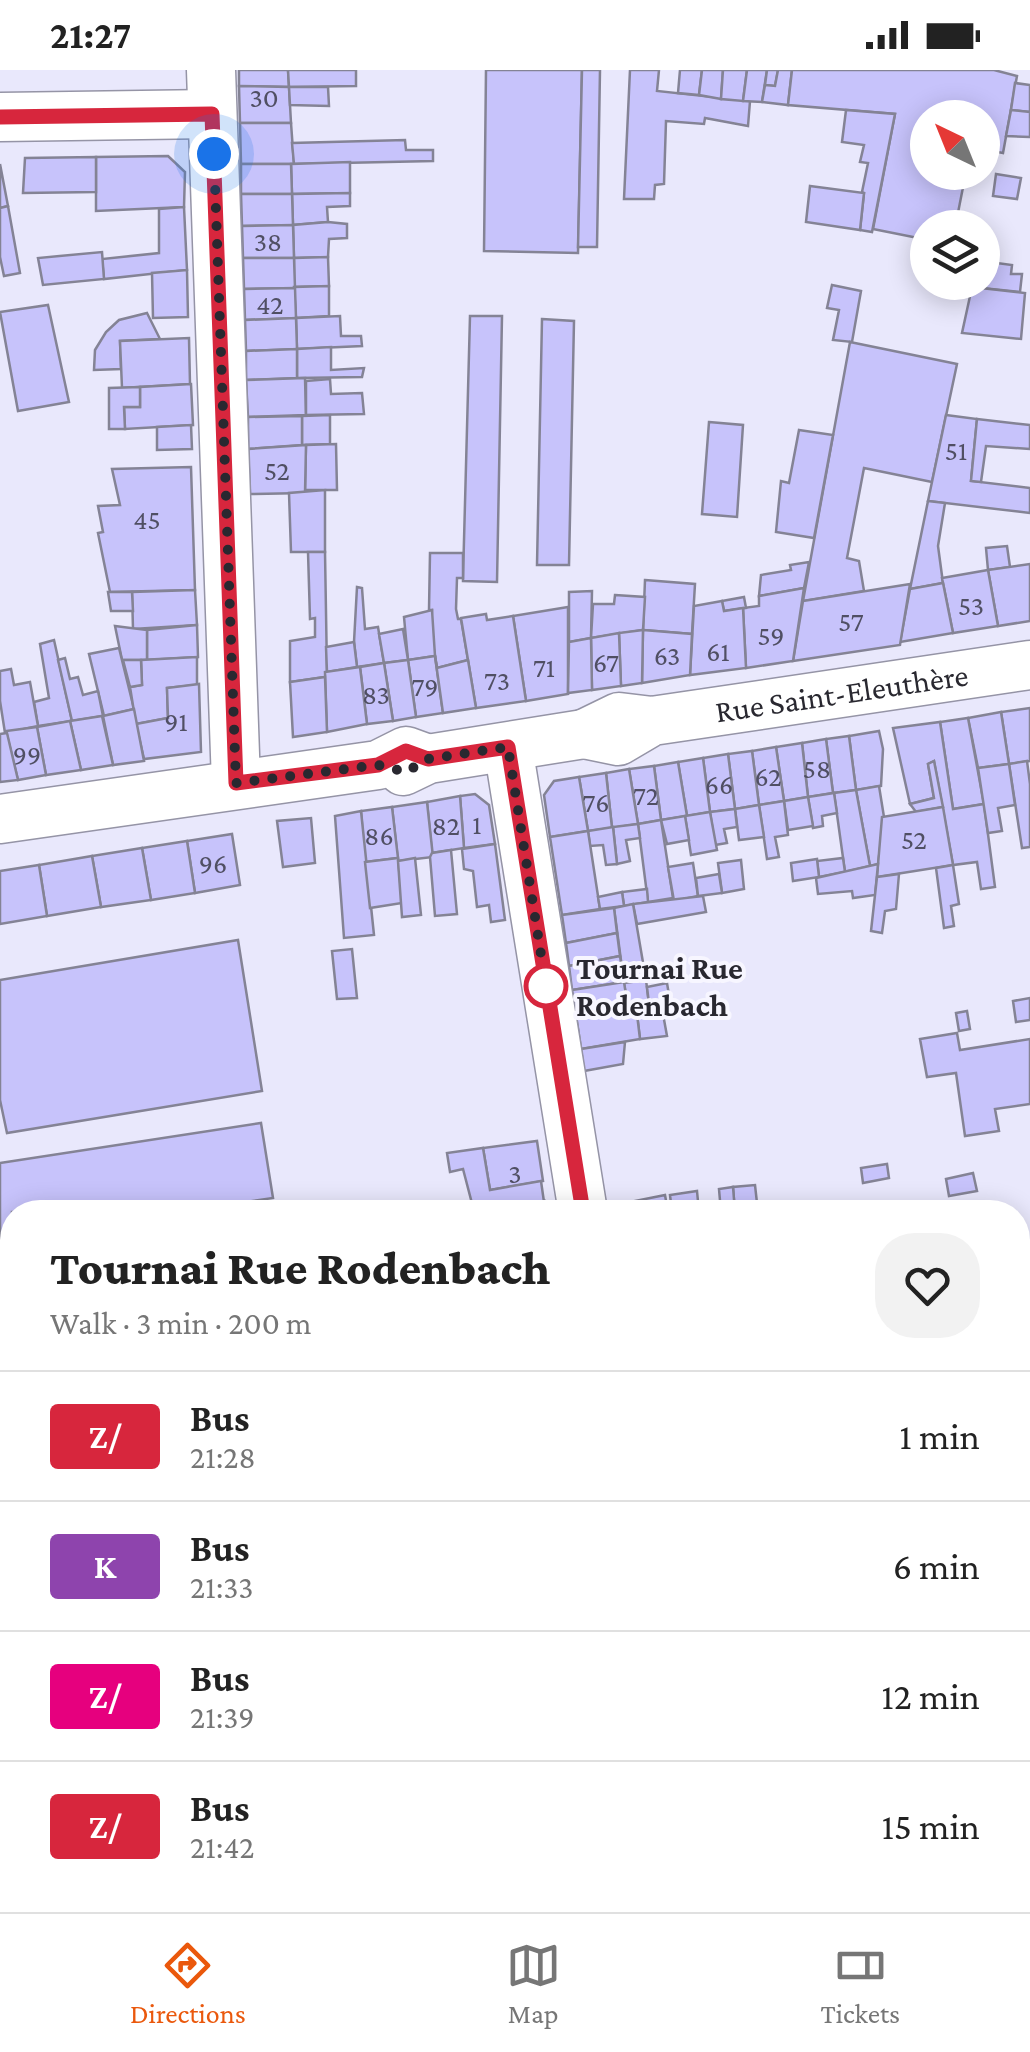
<!DOCTYPE html>
<html lang="en">
<head>
<meta charset="utf-8">
<style>
  :root { --surface:#fff; --page:#f2f2f2; --text:#222; --muted:#767676; --line:#e0e0e0; --accent:#ea580c }
  body { margin:0; font-family:"Crimson Pro",serif; background:var(--page); color:var(--text); height:100vh; display:flex; flex-direction:column; font-size:38px; white-space:nowrap }
  * { box-sizing:border-box; margin:0 }
  p { font-size:32px; color:var(--muted) }
  .icon { flex:none; width:55px; height:55px; fill:none; stroke:currentColor; stroke-width:2; stroke-linecap:round; stroke-linejoin:round }
  .map { position:relative; flex:1; overflow:hidden }
  .details { position:absolute; left:0px; top:1130px; width:1030px; height:712px; display:flex; flex-direction:column; background:var(--surface); border-radius:40px 40px 0 0; box-shadow:0 5px 25px #0003 }
  .details>* { flex:none }
  .badge { padding:0 20px; border-radius:8px; font-size:35px; line-height:65px }
  .needle { width:65px; rotate:317deg }
  .buttons { position:absolute; left:910px; top:30px; display:grid; gap:20px }
  .buttons a { display:grid; place-items:center; width:90px; height:90px; border-radius:50%; background:var(--surface); box-shadow:0 5px 25px #0003; font-size:50px }
  .you { position:absolute; width:50px; height:50px; margin:-25px; border:8px solid #fff; border-radius:50%; background:#1a73e8; box-shadow:0 0 0 15px #1a73e833 }
  .map>.badge { position:absolute; translate:-50% -50%; box-shadow:0 0 0 5px #fff }
  .round { display:grid; place-items:center; flex:none; width:105px; height:105px; border-radius:40px; background:var(--page) }
  .headline { display:flex; align-items:center; justify-content:space-between; height:170px; padding:0 50px }
  h1 { font-size:48px; font-weight:800; line-height:75px }
  ul { padding:0; list-style:none }
  li { display:flex; align-items:center; gap:30px; height:130px; padding:0 50px; border-top:2px solid var(--line) }
  li div { flex:1 }
  li b { display:block; font-size:38px }
  li em { font-style:normal }
  li .badge { min-width:110px; font-weight:700; text-align:center }
  .status { display:flex; justify-content:space-between; align-items:center; height:70px; padding:0 50px; background:var(--surface); direction:ltr }
  .status svg { height:28px; fill:currentColor }
  .menu { display:flex; justify-content:space-around; align-items:center; height:140px; border-top:2px solid var(--line); background:var(--surface); font-size:28px; color:var(--muted) }
  .menu a { display:grid; justify-items:center; gap:5px }
  .menu .current { color:var(--accent) }
  .map>svg:first-child { display:block }
  .building { fill:#c7c3fb; stroke:#848395; stroke-width:2.5 }
  .lines { fill:none; stroke-linecap:round; stroke-linejoin:round }
  .street-casing { stroke:#9594a6; stroke-width:51 }
  .street { stroke:#fff; stroke-width:48 }
  .line-casing { stroke:#fff; stroke-width:22 }
  .line { stroke:#d7263d; stroke-width:15 }
  .walk { stroke:#292830; stroke-width:10; stroke-dasharray:0 18 }
  .stop-dot { fill:#fff; stroke:#d7263d; stroke-width:5 }
  .labels { text-anchor:middle; dominant-baseline:central; stroke-width:8; stroke-linejoin:round; paint-order:stroke }
  .number-label { font-size:28px; fill:#504f63 }
  .street-label { font-size:32px; fill:#292830; stroke:#f7f6ff }
  .stop-label { font-size:32px; font-weight:bold; fill:#292830; stroke:#f7f6ff; text-anchor:start }
</style>
</head>
<body>
<div class="status"><b>21:27</b><svg viewBox="0 0 49 12"><path d="M0 12V9h3v3zM5 12V6h3v6zM10 12V3h3v9zM15 12V0h3v12zM26 1h20v11H26zM47 4h2v5h-2z"/></svg></div>
<div class="map">
<svg width="1030" height="1842" viewBox="0 0 1030 1842">
  <rect width="100%" height="100%" fill="#e9e8fc"/>
  <!-- building -->
  <g class="building">
    <path d="M239 0H288L289 17 239 16Z"/>
    <path d="M288 0H356V16L289 17Z"/>
    <path d="M486 0H582L578 183 484 181Z"/>
    <path d="M582 0H600L597 177H578Z"/>
    <path d="M630 0H659L657 21 750 31 748 56 705 48 704 54 666 51 664 114 655 115 654 129H624Z"/>
    <path d="M680 0H702L699 25 678 23Z"/>
    <path d="M702 0H723L721 29 699 25Z"/>
    <path d="M723 0H747L743 31 721 29Z"/>
    <path d="M747 0H767L762 32 743 31Z"/>
    <path d="M767 0H778L775 16 765 15Z"/>
    <path d="M778 0H792L788 35 762 32 765 15 775 16Z"/>
    <path d="M792 0H994L1017 6 1003 83 982 79V48H928V102H966L955 158H928V170L873 159 895 44 788 35Z"/>
    <path d="M1015 13 1030 15V42L1011 40Z"/>
    <path d="M239 16 289 17 291 53H240Z"/>
    <path d="M289 17H328L329 36 290 35Z"/>
    <path d="M846 40 895 44 872 162 860 160 864 123 862 122 868 93 860 92 864 75 842 72Z"/>
    <path d="M1011 40 1030 42V67L1006 66Z"/>
    <path d="M240 53H291L294 94H241Z"/>
    <path d="M405 70 406 80H433V91L294 94 292 73Z"/>
    <path d="M168 86 185 102 184 137 96 141V87Z"/>
    <path d="M96 87V122L23 123 25 88Z"/>
    <path d="M350 92V123L292 124 291 94Z"/>
    <path d="M0 94 8 136 0 138Z"/>
    <path d="M241 94H291L292 124H241Z"/>
    <path d="M996 104 1021 108 1017 129 993 126Z"/>
    <path d="M810 116 864 123 860 160 806 152Z"/>
    <path d="M350 123V136L327 137 328 152 293 155 292 124Z"/>
    <path d="M241 124H292L293 155 242 156Z"/>
    <path d="M8 136 20 203 4 206 0 187V138Z"/>
    <path d="M184 137 187 200 104 209 102 189 159 183V139Z"/>
    <path d="M328 152 347 154V168L329 169 328 187 294 188 293 155Z"/>
    <path d="M293 155 294 188H243L242 156Z"/>
    <path d="M102 182 104 209 43 215 38 188Z"/>
    <path d="M328 187 329 216 294 217V188Z"/>
    <path d="M243 188H294L295 218 244 219Z"/>
    <path d="M982 191 1012 195 1011 204H1022L1020 222 972 217 973 212H982Z"/>
    <path d="M187 200 188 247 153 248 152 203Z"/>
    <path d="M832 215 861 221 852 272 833 270 839 240 827 238Z"/>
    <path d="M329 216V246L296 248 294 217Z"/>
    <path d="M972 217 1025 223 1021 269 962 263Z"/>
    <path d="M295 218 296 248 245 250 244 219Z"/>
    <path d="M48 235 69 332 18 341 0 242Z"/>
    <path d="M147 243 160 269 120 271 121 299 94 300 95 280 106 262 119 250Z"/>
    <path d="M340 246 341 266H361L362 276 297 279 296 248Z"/>
    <path d="M470 246H502L497 512 463 511V508Z"/>
    <path d="M296 248 297 279 246 281 245 250Z"/>
    <path d="M542 249 574 251 569 495H537Z"/>
    <path d="M189 268 190 314 122 318 120 271Z"/>
    <path d="M850 272 957 294 932 412 864 398 847 488 859 491 864 521 803 531Z"/>
    <path d="M331 277V300L364 298 362 307 297 308V279Z"/>
    <path d="M297 279V308L246 310V281Z"/>
    <path d="M305 308 306 345 248 347 246 310Z"/>
    <path d="M330 309 331 324 362 323 364 344 306 345V311Z"/>
    <path d="M191 314 193 355 125 359 124 337H140V317Z"/>
    <path d="M140 317V337H124L125 359H109V318Z"/>
    <path d="M330 345V374L302 375V346Z"/>
    <path d="M946 345 977 349 971 411 1030 418V443L928 431Z"/>
    <path d="M302 346V375L248 379V347Z"/>
    <path d="M977 349 1030 355V379L986 376 981 412 971 411Z"/>
    <path d="M709 352 743 355 737 447 702 444Z"/>
    <path d="M191 355 192 379 157 380V357Z"/>
    <path d="M799 360 833 365 814 468 776 462 781 411 789 413Z"/>
    <path d="M336 374 337 420H305L306 375Z"/>
    <path d="M306 375 305 423 250 424 248 379Z"/>
    <path d="M191 397 195 520 110 522 98 463 103 462 98 436 120 435 112 399Z"/>
    <path d="M325 420V482H291L289 423Z"/>
    <path d="M928 431 945 433 938 476 943 513 910 519Z"/>
    <path d="M1007 476 1010 497 988 500 986 478Z"/>
    <path d="M308 482H325L327 602 325 607 290 612V571L315 567V548L310 549Z"/>
    <path d="M430 483H463V508H457L456 539 458 549H461L468 590 437 598 431 562 432 540H429Z"/>
    <path d="M809 492 804 518 759 526 761 505 791 500 790 495Z"/>
    <path d="M1030 494V551L998 556 988 500Z"/>
    <path d="M988 500 998 556 953 563 942 508Z"/>
    <path d="M645 510 695 514 692 564 643 560Z"/>
    <path d="M943 513 953 563 900 572 910 519Z"/>
    <path d="M910 514 900 575 793 591 803 531Z"/>
    <path d="M357 517 362 518 365 559 378 557 384 593 357 597 354 572Z"/>
    <path d="M804 518 793 591 746 598 743 538 759 536V526Z"/>
    <path d="M195 520 197 555 133 559 132 522Z"/>
    <path d="M592 521 591 568 569 572V522Z"/>
    <path d="M108 522H132L133 541H111Z"/>
    <path d="M615 525 645 527 643 560 591 568 593 534H614Z"/>
    <path d="M744 527 746 538 724 541 722 531Z"/>
    <path d="M722 531 724 541 743 538 746 598 690 605 694 536Z"/>
    <path d="M568 537V624L526 631 513 546Z"/>
    <path d="M432 540 435 586 408 590 404 547Z"/>
    <path d="M486 544 487 550 513 546 526 631 476 638 461 548Z"/>
    <path d="M197 555 198 587 147 590V560Z"/>
    <path d="M115 556 147 560V590H122Z"/>
    <path d="M403 559 408 590 384 593 379 564Z"/>
    <path d="M643 560 692 564 690 605 642 613Z"/>
    <path d="M643 560 642 613 621 616 619 563Z"/>
    <path d="M619 563 621 616 592 620 591 568Z"/>
    <path d="M591 568 592 620 568 623 569 572Z"/>
    <path d="M54 570 72 651 38 656 34 632 49 628 40 574Z"/>
    <path d="M354 572 357 597 327 602 326 577Z"/>
    <path d="M119 578 134 639 104 646 89 584Z"/>
    <path d="M435 586 443 643 416 647 408 590Z"/>
    <path d="M435 586 437 598 468 590 476 638 443 643Z"/>
    <path d="M197 587V615L167 618 168 648 136 654 130 617 142 615 141 590Z"/>
    <path d="M65 588 70 609 78 607 83 625 98 621 103 646 72 651 58 590Z"/>
    <path d="M123 590H141L142 615 130 617Z"/>
    <path d="M408 590 416 647 393 651 384 593Z"/>
    <path d="M384 593 393 651 367 654 360 597Z"/>
    <path d="M360 597 367 654 327 662 325 602Z"/>
    <path d="M11 599 14 615 30 612 38 656 5 663 0 631V601Z"/>
    <path d="M325 607 327 662 293 667 290 612Z"/>
    <path d="M199 614 201 682 144 689 136 654 168 648 167 618Z"/>
    <path d="M1030 638V691L1009 694 1001 642Z"/>
    <path d="M134 639 144 691 113 695 103 646Z"/>
    <path d="M1001 642 1009 694 978 698 968 648Z"/>
    <path d="M102 646 113 695 81 700 70 651Z"/>
    <path d="M968 648 984 734 953 739 940 652Z"/>
    <path d="M70 651 81 700 46 705 37 657Z"/>
    <path d="M940 652 953 739 984 734 995 817 981 819 977 792 953 795 934 691 928 694 934 728 910 734 893 658Z"/>
    <path d="M37 657 46 705 18 710 6 661Z"/>
    <path d="M879 661 883 679 881 716 856 720 849 666Z"/>
    <path d="M7 663 18 710 0 712V664Z"/>
    <path d="M849 666 856 720 833 723 826 669Z"/>
    <path d="M826 669 833 723 808 727 802 673Z"/>
    <path d="M802 673 808 727 784 731 776 677Z"/>
    <path d="M776 677 784 731 759 735 752 681Z"/>
    <path d="M752 681 759 735 735 739 728 684Z"/>
    <path d="M728 684 735 739 710 742 703 688Z"/>
    <path d="M703 688 710 742 687 746 678 692Z"/>
    <path d="M934 691 943 737 916 742 910 734 934 728 928 694Z"/>
    <path d="M1027 691 1030 714V777L1022 778 1009 694Z"/>
    <path d="M678 692 687 746 661 750 654 696Z"/>
    <path d="M1009 694 1015 735 998 738 1002 761 988 763 978 698Z"/>
    <path d="M654 696 661 750 638 754 629 699Z"/>
    <path d="M629 699 638 754 612 758 606 703Z"/>
    <path d="M606 703 612 758 588 761 579 707Z"/>
    <path d="M579 707 588 761 550 767 544 725 554 711Z"/>
    <path d="M879 716 884 747 878 794 870 796 856 720Z"/>
    <path d="M856 720 870 796 845 802 834 723Z"/>
    <path d="M834 723 837 743 822 746 823 756 813 758 808 727Z"/>
    <path d="M475 724 489 735 495 774 464 778 460 726Z"/>
    <path d="M460 726 464 778 432 783 427 732Z"/>
    <path d="M808 727 813 756 788 760 784 731Z"/>
    <path d="M784 731 788 765 775 767 779 787 767 789 759 735Z"/>
    <path d="M427 732 433 787 398 791 392 737Z"/>
    <path d="M759 735 764 767 739 770 735 739Z"/>
    <path d="M392 737 398 788 365 792 361 741Z"/>
    <path d="M943 737 953 795 877 807 882 747Z"/>
    <path d="M735 739 737 757 724 759 727 773 715 775 710 742Z"/>
    <path d="M361 741 374 865 344 868 335 746Z"/>
    <path d="M710 742 717 780 691 785 685 746Z"/>
    <path d="M685 746 689 770 667 774 661 750Z"/>
    <path d="M311 748 315 793 283 797 277 751Z"/>
    <path d="M661 750 673 828 648 832 638 754Z"/>
    <path d="M638 754 640 768 626 770 630 791 617 794 613 757Z"/>
    <path d="M613 757 617 794 606 795 603 775 590 776 588 761Z"/>
    <path d="M588 761 600 839 562 845 550 767Z"/>
    <path d="M232 764 240 815 195 823 187 771Z"/>
    <path d="M187 771 195 823 151 830 142 778Z"/>
    <path d="M495 774 505 850 491 852 489 835 477 837 473 801 464 799 462 779Z"/>
    <path d="M142 778 151 830 101 837 92 786Z"/>
    <path d="M451 780 457 844 435 846 430 787 432 783Z"/>
    <path d="M92 786 101 837 47 846 39 795Z"/>
    <path d="M398 788 402 833 370 838 365 792Z"/>
    <path d="M415 788 421 845 402 847 398 791Z"/>
    <path d="M843 788 845 802 819 807 817 791Z"/>
    <path d="M817 789 819 807 793 811 791 793Z"/>
    <path d="M741 790 744 819 722 823 718 793Z"/>
    <path d="M693 793 698 826 674 831 668 797Z"/>
    <path d="M878 794 875 825 853 828 852 821 818 824 816 808Z"/>
    <path d="M39 795 47 846 0 854V801Z"/>
    <path d="M953 795 959 834 951 836 954 856 944 858 936 798Z"/>
    <path d="M719 804 722 823 698 826 696 808Z"/>
    <path d="M899 804 896 839 885 841 882 863 871 861 877 807Z"/>
    <path d="M647 819 648 832 624 836 622 822Z"/>
    <path d="M622 822 624 836 600 839 598 827Z"/>
    <path d="M703 826 706 842 637 854 633 834Z"/>
    <path d="M633 834 646 910 624 913 614 838Z"/>
    <path d="M614 838 617 863 566 873 562 845Z"/>
    <path d="M617 863 620 886 569 896 566 873Z"/>
    <path d="M238 870 262 1021 7 1063 0 1030V910Z"/>
    <path d="M352 879 357 928 337 929 332 881Z"/>
    <path d="M620 886 624 912 572 920 569 896Z"/>
    <path d="M646 910 649 934 628 938 624 913Z"/>
    <path d="M624 912 628 938 576 945 572 920Z"/>
    <path d="M667 913 670 931 649 934 647 917Z"/>
    <path d="M1030 928V950L1016 952 1013 931Z"/>
    <path d="M661 933 667 966 640 969 636 936Z"/>
    <path d="M636 936 640 969 581 979 576 945Z"/>
    <path d="M967 941 970 959 959 961 956 943Z"/>
    <path d="M957 963 960 980 1030 969V1034L995 1039 999 1061 965 1066 956 1003 927 1007 920 969Z"/>
    <path d="M625 972 623 994 584 1001 581 979Z"/>
    <path d="M261 1053 273 1128 179 1142H12V1168L0 1170V1093Z"/>
    <path d="M537 1071 543 1111 490 1120 483 1078Z"/>
    <path d="M483 1078 490 1120 541 1111 544 1132 474 1141 463 1099 450 1102 447 1083Z"/>
    <path d="M887 1094 889 1108 863 1113 861 1098Z"/>
    <path d="M973 1103 977 1121 949 1126 946 1109Z"/>
    <path d="M755 1115 758 1142H735L733 1117Z"/>
    <path d="M733 1117 735 1142H721L719 1119Z"/>
    <path d="M697 1121 699 1142H672L670 1125Z"/>
    <path d="M665 1125 668 1142H636L635 1131Z"/>
    <path d="M545 1131 547 1142H499L498 1138Z"/>
    <path d="M1018 1187H1026L1030 1235V1248L1018 1249Z"/>
    <path d="M1030 1248V1301L1018 1303V1249Z"/>
    <path d="M0 1365 12 1367V1708L10 1713 12 1812 0 1811Z"/>
    <path d="M1030 1433V1488H1029L1023 1434Z"/>
    <path d="M1023 1434 1029 1488 1018 1490V1435Z"/>
    <path d="M0 1811 12 1812 15 1842H0Z"/>
    <path d="M178 1830H277L278 1842H179Z"/>
    <path d="M352 1830H399L401 1842H354Z"/>
    <path d="M456 1830H507L457 1839Z"/>
  </g>
  <g class="lines">
    <!-- street casing -->
    <g class="street-casing">
      <g id="street">
        <path d="M211 0 236 713"/>
        <path d="M0 47 212 44"/>
        <path id="s1" d="M652 651 618 671 584 664 619 647 652 651 1030 595"/>
        <path d="M508 677 583 1142"/>
        <path d="M403 701 428 689 584 664"/>
        <path d="M0 749 378 695 406 681 428 689"/>
        <path d="M1018 1338 1030 1336"/>
        <path d="M1018 1382 1030 1381"/>
        <path d="M1018 1800 1030 1801"/>
        <path d="M638 1842 718 1830"/>
      </g>
    </g>
    <!-- street -->
    <use href="#street" class="street"/>
  </g>
  <g class="lines">
    <!-- line casing -->
    <g class="line-casing">
      <path id="line" d="M0 47 212 44 236 713 378 695 406 681 428 689 508 677 583 1142"/>
    </g>
    <!-- line -->
    <use href="#line" class="line"/>
    <!-- walk -->
    <path class="walk" d="M214 84 236 713 378 695 406 702 428 689 508 677 546 916"/>
  </g>
  <!-- markers -->
  <circle class="stop-dot" cx="546" cy="916" r="20"/>
  <g class="labels">
    <!-- number labels -->
    <g class="number-label">
      <text x="264" y="27">30</text>
      <text x="268" y="171">38</text>
      <text x="270" y="234">42</text>
      <text x="956" y="380">51</text>
      <text x="277" y="400">52</text>
      <text x="147" y="449">45</text>
      <text x="971" y="535">53</text>
      <text x="851" y="551">57</text>
      <text x="771" y="565">59</text>
      <text x="718" y="581">61</text>
      <text x="667" y="585">63</text>
      <text x="606" y="592">67</text>
      <text x="544" y="597">71</text>
      <text x="497" y="610">73</text>
      <text x="425" y="616">79</text>
      <text x="376" y="624">83</text>
      <text x="176" y="651">91</text>
      <text x="27" y="684">99</text>
      <text x="817" y="698">58</text>
      <text x="768" y="706">62</text>
      <text x="719" y="714">66</text>
      <text x="646" y="725">72</text>
      <text x="596" y="732">76</text>
      <text x="477" y="754">1</text>
      <text x="446" y="755">82</text>
      <text x="379" y="765">86</text>
      <text x="914" y="769">52</text>
      <text x="213" y="793">96</text>
      <text x="515" y="1103">3</text>
    </g>
    <!-- street labels -->
    <g class="street-label">
      <text stroke="none"><textPath href="#s1" startOffset="338">Rue Saint-Eleuthère</textPath></text>
    </g>
    <!-- stop labels -->
    <g class="stop-label">
      <text x="576" y="898">Tournai Rue<tspan x="576" dy="37">Rodenbach</tspan></text>
    </g>
  </g>
</svg>
<div class="buttons">
<a><svg class="needle" viewBox="-14 -14 28 28"><path d="M0-13l5 13h-10z" fill="#e53935"/><path d="M0 13l5-13h-10z" fill="#767676"/></svg></a>
<a><svg class="icon" aria-label="layers" viewBox="0 0 24 24"><path d="M12 4l9 5-9 5-9-5zM3 14l9 5 9-5"/></svg></a>
</div>
<div class="you" style="left:214px;top:84px"></div>
<section class="details">
<div class="headline"><div><h1>Tournai Rue Rodenbach</h1><p>Walk · 3 min · 200 m</p></div><a class="round"><svg class="icon" aria-label="heart" viewBox="0 0 24 24"><path d="M12 20l-8-8c-3-5 5-10 8-4 3-6 11-1 8 4z"/></svg></a></div>
<ul>
<li><span class="badge" style="background:#d7263d;color:#fff">Z/</span><div><b>Bus</b><p>21:28</p></div><em>1 min</em></li>
<li><span class="badge" style="background:#8e44ad;color:#fff">K</span><div><b>Bus</b><p>21:33</p></div><em>6 min</em></li>
<li><span class="badge" style="background:#e6007e;color:#fff">Z/</span><div><b>Bus</b><p>21:39</p></div><em>12 min</em></li>
<li><span class="badge" style="background:#d7263d;color:#fff">Z/</span><div><b>Bus</b><p>21:42</p></div><em>15 min</em></li>
</ul>
</section>
</div>
<nav class="menu">
<a class="current"><svg class="icon" aria-label="directions" viewBox="0 0 24 24"><path d="M12 3l9 9-9 9-9-9zM9 14v-3h6M13 9l2 2-2 2"/></svg>Directions</a>
<a><svg class="icon" aria-label="map" viewBox="0 0 24 24"><path d="M3 6l6-2 6 2 6-2v14l-6 2-6-2-6 2zM9 4v14M15 6v14"/></svg>Map</a>
<a><svg class="icon" aria-label="tickets" viewBox="0 0 24 24"><path d="M3 7h18v10H3zM15 7v10"/></svg>Tickets</a>
</nav>
</body>
</html>
